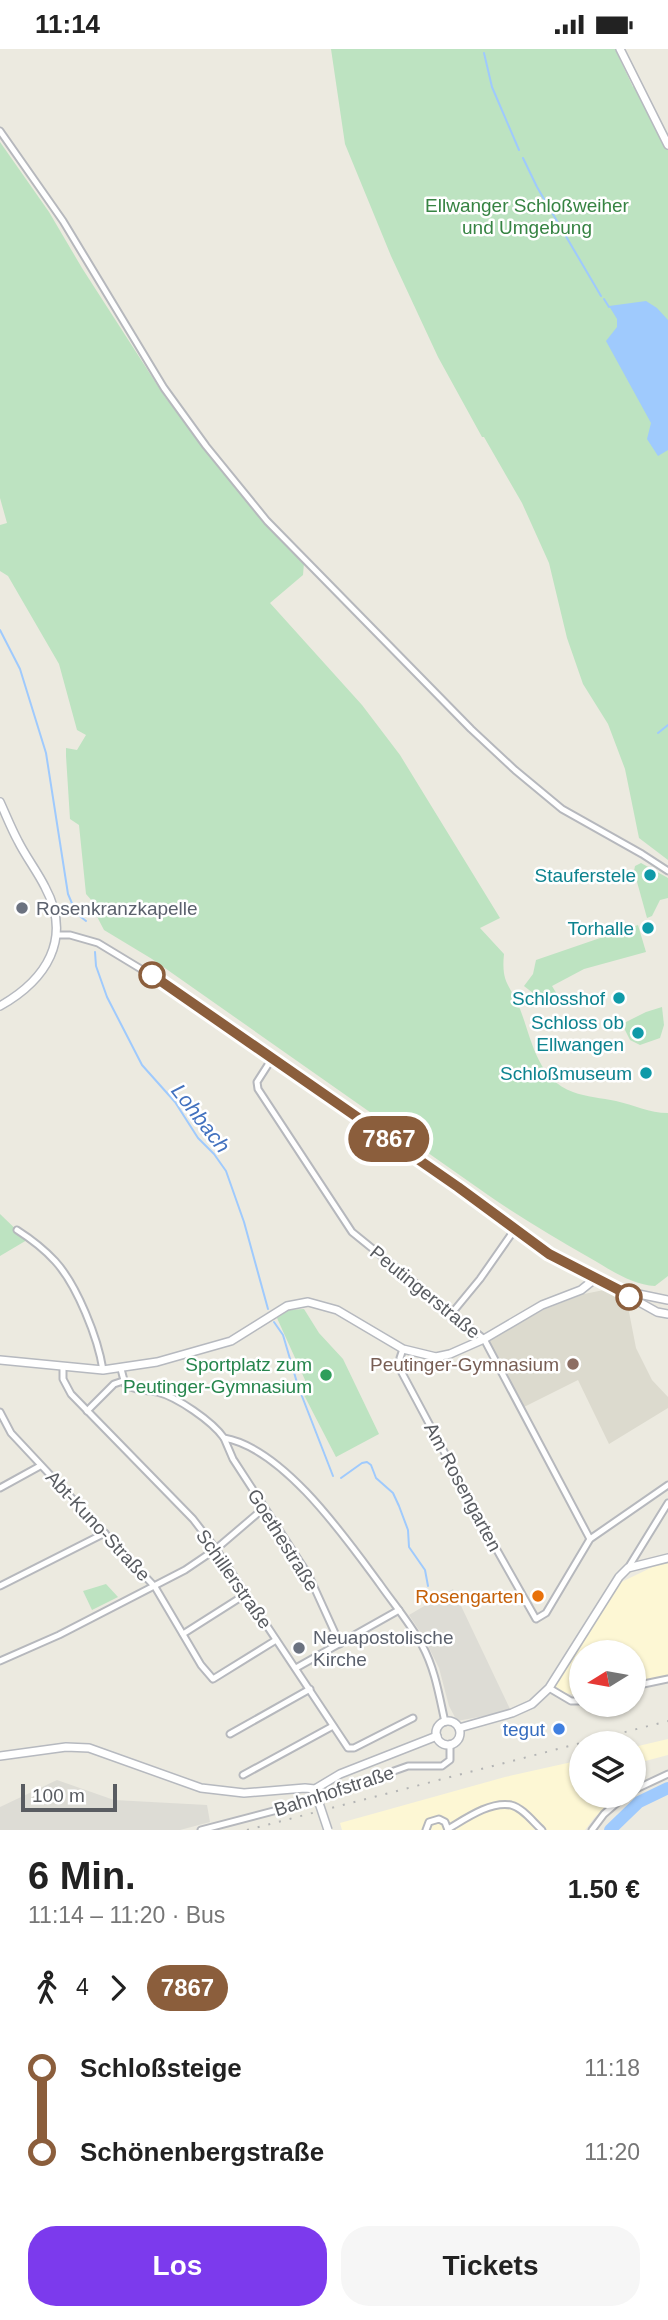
<!DOCTYPE html>
<html lang="de">
<head>
<meta charset="utf-8">
<style>
  :root { --surface:#fff; --page:#f6f6f6; --text:#222; --muted:#767676; --accent:#7c3aed }
  body { margin:0; font-family:Arial,sans-serif; background:var(--page); color:var(--text); height:100vh; display:flex; flex-direction:column; font-size:26px; white-space:nowrap }
  * { box-sizing:border-box; margin:0 }
  p { font-size:23px; color:var(--muted) }
  .icon { flex:none; width:38px; height:38px; fill:none; stroke:currentColor; stroke-width:2; stroke-linecap:round; stroke-linejoin:round }
  .map { position:relative; height:1781px; overflow:hidden }
  .drawer { display:flex; flex-direction:column; background:var(--surface); flex:1 }
  .drawer>* { flex:none }
  .badge { padding:0 14px; border-radius:23px; font-size:24px; line-height:46px }
  .needle { width:46px; rotate:259deg }
  .fabs { position:absolute; left:569px; top:1591px; display:grid; gap:14px }
  .fabs a { display:grid; place-items:center; width:77px; height:77px; border-radius:50%; background:var(--surface); box-shadow:0 2px 5px #0004; font-size:35px }
  .scale { position:absolute; left:21px; bottom:18px; width:96px; box-sizing:border-box; padding-left:7px; border:4px solid #595c61; border-top:0; font-size:19px; line-height:24px; white-space:nowrap; color:#595c61; -webkit-text-stroke:5px #fff; paint-order:stroke }
  .map>.badge { position:absolute; translate:-50% -50%; box-shadow:0 0 0 4px #fff }
  .legs { display:flex; align-items:center; gap:10px; height:77px; padding:0 28px; font-size:23px }
  .legs p { margin-inline-start:auto }
  .head { display:flex; align-items:center; justify-content:space-between; height:119px; padding:0 28px }
  h1 { font-size:38px; font-weight:800; line-height:52px }
  .button { display:flex; gap:14px; margin-top:auto; padding:14px 28px }
  .button a { flex:1; height:80px; border-radius:28px; background:var(--accent); color:#fff; font-size:28px; font-weight:800; line-height:80px; text-align:center }
  .button a+a { background:var(--page); color:var(--text) }
  ul { padding:0 28px; list-style:none }
  li { display:flex; align-items:center; gap:24px; height:84px; font-size:26px }
  li i { display:grid; place-items:center; width:10px; height:100%; margin:0 9px; background:currentColor }
  li i::after { content:''; width:18px; height:18px; margin:-9px; border:5px solid; border-radius:50%; background:var(--surface) }
  li p { margin-inline-start:auto }
  li:first-child i { background:linear-gradient(#0000 50%,currentColor 0) }
  li:last-child i { background:linear-gradient(currentColor 50%,#0000 0) }
  .status { display:flex; justify-content:space-between; align-items:center; height:49px; padding:0 35px; background:var(--surface); direction:ltr }
  .status svg { height:19px; fill:currentColor }
  .map>svg:first-child { display:block }
  .commercial { fill:#fdf7d4 }
  .industrial { fill:#dddcd5 }
  .education { fill:#dcdace }
  .green { fill:#bde3c1 }
  .water { fill:#9fcafd }
  .lines { fill:none; stroke-linecap:round; stroke-linejoin:round }
  .stream { stroke:#9fcafd; stroke-width:2 }
  .river { stroke:#9fcafd; stroke-width:12 }
  .street-casing { stroke:#b6b8bd; stroke-width:9 }
  .secondary-casing { stroke:#b6b9bf; stroke-width:10 }
  .street { stroke:#fff; stroke-width:5 }
  .secondary { stroke:#fff; stroke-width:7 }
  .rail { stroke:#b3b4b4; stroke-width:2; stroke-dasharray:2 9; stroke-linecap:butt }
  .secondary-bridge-casing { stroke:#b6b9bf; stroke-width:10; stroke-linecap:butt }
  .secondary-bridge { stroke:#fff; stroke-width:7 }
  .line-1-casing { stroke:#fff; stroke-width:16 }
  .line-1 { stroke:#8b5e3c; stroke-width:10 }
  .culture-dot { fill:#0f9aa8; stroke:#fff; stroke-width:2.5 }
  .worship-dot { fill:#6b7280; stroke:#fff; stroke-width:2.5 }
  .stop-1-dot { fill:#fff; stroke:#8b5e3c; stroke-width:3.5 }
  .education-dot { fill:#8d6e63; stroke:#fff; stroke-width:2.5 }
  .leisure-dot { fill:#2e9e5b; stroke:#fff; stroke-width:2.5 }
  .food-dot { fill:#e8710a; stroke:#fff; stroke-width:2.5 }
  .shop-dot { fill:#3f7fe0; stroke:#fff; stroke-width:2.5 }
  .labels { text-anchor:middle; dominant-baseline:central; stroke-width:5; stroke-linejoin:round; paint-order:stroke }
  .park-label { font-size:19px; fill:#368342; stroke:#fff }
  .culture-label { font-size:19px; fill:#0d838f; stroke:#fff; text-anchor:end }
  .worship-label { font-size:19px; fill:#5b616d; stroke:#fff; text-anchor:start }
  .street-label { font-size:19px; fill:#595c61; stroke:#fff }
  .leisure-label { font-size:19px; fill:#27864d; stroke:#fff; text-anchor:end }
  .education-label { font-size:19px; fill:#785e54; stroke:#fff; text-anchor:end }
  .food-label { font-size:19px; fill:#c56008; stroke:#fff; text-anchor:end }
  .shop-label { font-size:19px; fill:#366cbe; stroke:#fff; text-anchor:end }
  .water-label { font-size:21px; font-style:italic; fill:#4372bf; stroke:#fff }
</style>
</head>
<body>
<div class="status"><b>11:14</b><svg viewBox="0 0 49 12"><path d="M0 12V9h3v3zM5 12V6h3v6zM10 12V3h3v9zM15 12V0h3v12zM26 1h20v11H26zM47 4h2v5h-2z"/></svg></div>
<div class="map">
<svg width="668" height="1781" viewBox="0 0 668 1781">
  <rect width="100%" height="100%" fill="#eceae0"/>
  <!-- commercial -->
  <g class="commercial">
    <path d="M668 1506V1626L634 1635V1603H581V1648L563 1643 549 1632 611 1538 665 1512Z"/>
    <path d="M668 1690V1706L634 1715V1698Z"/>
    <path d="M581 1711V1746L617 1747 594 1769 585 1781H342L340 1774 505 1728Z"/>
  </g>
  <!-- industrial -->
  <g class="industrial">
    <path d="M453 1540 511 1662 457 1672 449 1657 439 1619 424 1589 409 1566Z"/>
    <path d="M57 1731 114 1751 207 1756 210 1773 180 1781H0V1758Z"/>
  </g>
  <!-- education -->
  <path class="education" d="M604 1241 634 1257 629 1263 636 1299 652 1331 668 1348V1359L609 1395 578 1331 524 1358 489 1292 543 1261 584 1245Z"/>
  <!-- green -->
  <g class="green">
    <path d="M331 0H615L633 38 635 34 668 95V811L639 789 625 720 608 675 583 635 567 589 549 514 522 454 484 388H482L438 308 391 207 345 95Z"/>
    <path d="M0 93 49 163 82 219 165 348 239 443 304 514 303 526 270 554 362 656 400 706 500 869 480 879 504 905C501 935 510 935 520 960 532 991 537 1030 573 1043 586 1048 602 1049 616 1052 634 1056 649 1064 668 1064V1227L655 1237C632 1236 609 1220 590 1209 555 1189 521 1169 488 1146L152 910 104 881 92 858 93 853 86 845 79 776 70 770 66 707V699L77 701 86 686 77 681 59 615 8 527 0 522V476L7 474 0 449Z"/>
    <path d="M641 814 668 829V849L660 851 652 867 647 869 634 822 635 817Z"/>
    <path d="M638 876 646 903 584 920 552 937 558 947 547 955 524 937 533 925 536 911Z"/>
    <path d="M662 958 664 976 660 989 640 996 630 991 622 975 646 963Z"/>
    <path d="M0 1165 27 1191 0 1207Z"/>
    <path d="M304 1260 319 1284 343 1310 379 1385 336 1408 304 1346 310 1342 277 1269 289 1261Z"/>
    <path d="M106 1535 118 1548 92 1561 83 1542Z"/>
  </g>
  <!-- water -->
  <path class="water" d="M646 252 657 259 668 271V401L658 407 647 390 651 374 606 292 617 278V270L609 257Z"/>
  <g class="lines">
    <!-- stream -->
    <g class="stream">
      <path d="M484 4 492 38 519 101"/>
      <path d="M523 109 537 138 601 247"/>
      <path d="M604 250 609 258"/>
      <path d="M0 581 20 620 46 704 68 845 76 864 86 872"/>
      <path d="M658 684 668 676"/>
      <path d="M95 903 96 917 107 948 142 1016 175 1053 198 1089 214 1105 226 1122 244 1173 268 1260"/>
      <path d="M274 1273 283 1286 298 1337 333 1427"/>
      <path d="M341 1429 362 1414 367 1413 371 1416 376 1429 393 1444 399 1457 408 1481 409 1498 425 1521 428 1537"/>
    </g>
    <!-- river -->
    <path class="river" d="M610 1781 639 1753 668 1739"/>
    <!-- street casing -->
    <g class="street-casing">
      <g id="street">
        <path d="M0 82 63 172 164 339 206 397 267 472 471 680 515 721 562 760 642 805 668 822"/>
        <path d="M57 886H70L98 894 164 934 458 1138 549 1205 596 1229"/>
        <path d="M273 1008 257 1033 258 1040 352 1183 484 1290 590 1490"/>
        <path d="M17 1181C31 1190 44 1200 55 1212 77 1236 98 1289 103 1321"/>
        <path d="M452 1264 480 1230 515 1180"/>
        <path d="M403 1300 400 1309 401 1322 489 1487 536 1570 546 1564 590 1490 668 1436"/>
        <path d="M63 1318V1330L71 1345 193 1470 216 1500 348 1699H354L413 1669"/>
        <path d="M121 1320 125 1335C135 1342 146 1341 157 1343 177 1348 212 1372 224 1389 283 1399 345 1488 379 1534 393 1554 410 1574 422 1596 435 1620 439 1646 445 1673"/>
        <path d="M87 1362 114 1335 123 1332"/>
        <path d="M0 1363 11 1384 155 1538 201 1616 213 1630 276 1591"/>
        <path d="M224 1389 233 1410 309 1527 340 1595"/>
        <path d="M0 1439 40 1417"/>
        <path d="M628 1519 668 1454"/>
        <path d="M0 1537 105 1484"/>
        <path d="M183 1585 246 1545"/>
        <path d="M0 1612 59 1586 185 1521 216 1500 264 1459"/>
        <path d="M296 1619 399 1561"/>
        <path d="M634 1637 668 1630"/>
        <path d="M549 1639 571 1652H581"/>
        <path d="M230 1685 310 1640"/>
        <path d="M243 1726 333 1677"/>
        <path d="M634 1741 668 1725"/>
        <path d="M448 1780C465 1770 490 1752 511 1756 523 1759 533 1773 542 1781"/>
        <path d="M201 1781 304 1754 408 1717H442L450 1711V1695"/>
        <path d="M426 1781 429 1773 439 1770 445 1773 448 1781"/>
        <path d="M592 1781 604 1765 626 1746"/>
      </g>
    </g>
    <!-- secondary casing -->
    <g class="secondary-casing">
      <g id="secondary">
        <path d="M620 0 668 96"/>
        <path d="M0 753C6 766 11 779 18 792 26 808 37 822 45 838 73 890 46 931 0 957"/>
        <path d="M619 1241 668 1251"/>
        <path d="M0 1311 103 1321 157 1313 231 1292 287 1257 308 1253 337 1261 403 1300 436 1308 450 1305 484 1290 542 1256 581 1241 596 1229 657 1263 668 1265"/>
        <circle cx="448" cy="1684" r="12"/>
        <path d="M459 1679 512 1664 532 1655 549 1639 619 1528 628 1519 668 1509"/>
        <path d="M0 1707 66 1698 89 1699 201 1739 244 1744 305 1739 315 1740 340 1725 437 1687"/>
      </g>
    </g>
    <!-- street -->
    <use href="#street" class="street"/>
    <!-- secondary -->
    <use href="#secondary" class="secondary"/>
    <!-- rail -->
    <g class="rail">
      <path d="M582 1694 668 1672"/>
      <path d="M247 1781 581 1694"/>
    </g>
    <!-- secondary-bridge casing -->
    <g class="secondary-bridge-casing">
      <path id="secondary-bridge" d="M316 1745 328 1781"/>
    </g>
    <!-- secondary-bridge -->
    <use href="#secondary-bridge" class="secondary-bridge"/>
  </g>
  <g class="lines">
    <!-- line-1 casing -->
    <g class="line-1-casing">
      <path id="line-1" d="M152 926 458 1138 549 1205 619 1241 629 1248"/>
    </g>
    <!-- line-1 -->
    <use href="#line-1" class="line-1"/>
  </g>
  <!-- markers -->
  <g class="culture-dot">
    <circle cx="650" cy="826" r="7"/>
    <circle cx="648" cy="879" r="7"/>
    <circle cx="619" cy="949" r="7"/>
    <circle cx="638" cy="984" r="7"/>
    <circle cx="646" cy="1024" r="7"/>
  </g>
  <g class="worship-dot">
    <circle cx="22" cy="859" r="7"/>
    <circle cx="299" cy="1599" r="7"/>
  </g>
  <g class="stop-1-dot">
    <circle cx="152" cy="926" r="12"/>
    <circle cx="629" cy="1248" r="12"/>
  </g>
  <circle class="education-dot" cx="573" cy="1315" r="7"/>
  <circle class="leisure-dot" cx="326" cy="1326" r="7"/>
  <circle class="food-dot" cx="538" cy="1547" r="7"/>
  <circle class="shop-dot" cx="559" cy="1680" r="7"/>
  <g class="labels">
    <!-- park labels -->
    <g class="park-label">
      <text x="527" y="156">Ellwanger Schloßweiher<tspan x="527" dy="22">und Umgebung</tspan></text>
    </g>
    <!-- culture labels -->
    <g class="culture-label">
      <text x="636" y="826">Stauferstele</text>
      <text x="634" y="879">Torhalle</text>
      <text x="605" y="949">Schlosshof</text>
      <text x="624" y="973">Schloss ob<tspan x="624" dy="22">Ellwangen</tspan></text>
      <text x="632" y="1024">Schloßmuseum</text>
    </g>
    <!-- worship labels -->
    <g class="worship-label">
      <text x="36" y="859">Rosenkranzkapelle</text>
      <text x="313" y="1588">Neuapostolische<tspan x="313" dy="22">Kirche</tspan></text>
    </g>
    <!-- street labels -->
    <g class="street-label">
      <text transform="translate(425 1243) rotate(39)">Peutingerstraße</text>
      <text transform="translate(463 1438) rotate(62)">Am Rosengarten</text>
      <text transform="translate(98 1477) rotate(47)">Abt-Kuno-Straße</text>
      <text transform="translate(283 1491) rotate(58)">Goethestraße</text>
      <text transform="translate(234 1530) rotate(55)">Schillerstraße</text>
      <text transform="translate(334 1742) rotate(-18)">Bahnhofstraße</text>
    </g>
    <!-- leisure labels -->
    <g class="leisure-label">
      <text x="312" y="1315">Sportplatz zum<tspan x="312" dy="22">Peutinger-Gymnasium</tspan></text>
    </g>
    <!-- education labels -->
    <g class="education-label">
      <text x="559" y="1315">Peutinger-Gymnasium</text>
    </g>
    <!-- food labels -->
    <g class="food-label">
      <text x="524" y="1547">Rosengarten</text>
    </g>
    <!-- shop labels -->
    <g class="shop-label">
      <text x="545" y="1680">tegut</text>
    </g>
    <!-- water labels -->
    <g class="water-label">
      <text transform="translate(201 1069) rotate(52)">Lohbach</text>
    </g>
  </g>
</svg>
<div class="fabs">
<a><svg class="needle" viewBox="-14 -14 28 28"><path d="M0-13l5 13h-10z" fill="#e53935"/><path d="M0 13l5-13h-10z" fill="#767676"/></svg></a>
<a><svg class="icon" aria-label="layers" viewBox="0 0 24 24"><path d="M12 4l9 5-9 5-9-5zM3 14l9 5 9-5"/></svg></a>
</div>
<div class="scale">100 m</div>
<b class="badge" style="left:389px;top:1090px;background:#8b5e3c;color:#fff">7867</b>
</div>
<section class="drawer">
<div class="head"><div><h1>6 Min.</h1><p>11:14 – 11:20 · Bus</p></div><b>1.50 €</b></div>
<div class="legs"><svg class="icon" aria-label="walk" viewBox="0 0 24 24"><circle cx="13" cy="4" r="2"/><path d="M13 8l-2 6 4 7M11 14l-3 7M7 12l3-4h3l4 4"/></svg>4<svg class="icon" aria-label="forward" viewBox="0 0 24 24"><path d="M9 5l7 7-7 7"/></svg><b class="badge" style="background:#8b5e3c;color:#fff">7867</b></div>
<ul>
<li><i style="color:#8b5e3c"></i><b>Schloßsteige</b><p>11:18</p></li>
<li><i style="color:#8b5e3c"></i><b>Schönenbergstraße</b><p>11:20</p></li>
</ul>
<div class="button"><a>Los</a><a>Tickets</a></div>
</section>
</body>
</html>
